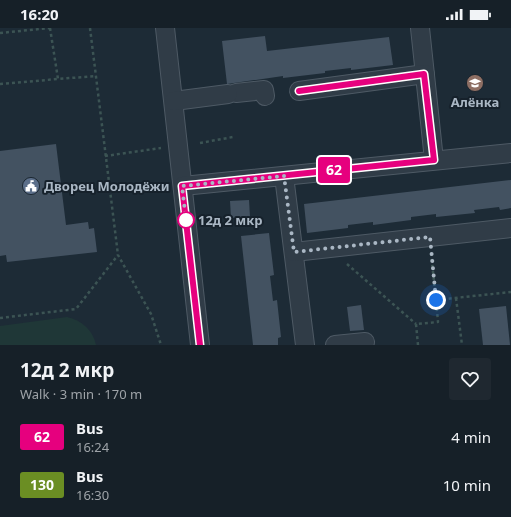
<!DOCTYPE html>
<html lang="en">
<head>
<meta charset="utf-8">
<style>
  :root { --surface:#162028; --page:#1f2830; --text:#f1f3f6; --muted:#9ea3a8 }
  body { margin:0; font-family:"Noto Sans",sans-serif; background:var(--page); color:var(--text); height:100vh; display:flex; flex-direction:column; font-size:15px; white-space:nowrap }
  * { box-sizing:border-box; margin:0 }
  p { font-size:13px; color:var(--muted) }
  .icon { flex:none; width:22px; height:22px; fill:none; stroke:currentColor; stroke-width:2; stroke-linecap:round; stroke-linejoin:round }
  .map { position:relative; height:317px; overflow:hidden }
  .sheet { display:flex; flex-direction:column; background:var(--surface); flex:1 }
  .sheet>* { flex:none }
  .badge { padding:0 8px; border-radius:3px; font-size:14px; line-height:26px }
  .you { position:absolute; width:20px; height:20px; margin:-10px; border:3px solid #fff; border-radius:50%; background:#1a73e8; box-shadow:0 0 0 6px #1a73e833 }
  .map>.badge { position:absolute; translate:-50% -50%; box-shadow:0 0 0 2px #fff }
  .round { display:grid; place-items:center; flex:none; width:42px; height:42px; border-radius:4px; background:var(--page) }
  .head { display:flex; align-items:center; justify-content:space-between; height:68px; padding:0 20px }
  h1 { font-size:19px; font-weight:700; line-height:30px }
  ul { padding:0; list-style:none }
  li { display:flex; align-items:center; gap:12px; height:48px; padding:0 20px }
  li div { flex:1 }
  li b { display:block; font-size:15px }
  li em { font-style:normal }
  li .badge { min-width:44px; font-weight:700; text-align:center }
  .status { display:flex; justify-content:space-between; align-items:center; height:28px; padding:0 20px; background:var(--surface); direction:ltr }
  .status svg { height:11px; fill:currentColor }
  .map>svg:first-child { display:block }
  .green { fill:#1f3737 }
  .building { fill:#435261 }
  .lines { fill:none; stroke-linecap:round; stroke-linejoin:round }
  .minor-casing { stroke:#4e5a65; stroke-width:20 }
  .path { stroke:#3c5454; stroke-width:2.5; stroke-dasharray:3 3; stroke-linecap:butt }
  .minor { stroke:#303c47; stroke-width:18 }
  .line-casing { stroke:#fff; stroke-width:9 }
  .line { stroke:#e6007e; stroke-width:6 }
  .walk { stroke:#aab7c4; stroke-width:4; stroke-dasharray:0 7.2 }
  .stop-dot { fill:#fff; stroke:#e6007e; stroke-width:2 }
  .labels { text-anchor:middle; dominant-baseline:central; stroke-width:4; stroke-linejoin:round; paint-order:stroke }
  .poi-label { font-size:13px; font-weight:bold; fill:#aab7c4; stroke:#16212b }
  .stop-label { font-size:13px; font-weight:bold; fill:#aab7c4; stroke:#16212b; text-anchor:start }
</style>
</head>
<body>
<div class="status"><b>16:20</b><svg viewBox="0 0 49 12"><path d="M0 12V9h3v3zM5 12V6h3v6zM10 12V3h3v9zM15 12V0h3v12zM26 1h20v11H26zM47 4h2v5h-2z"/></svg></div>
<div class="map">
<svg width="511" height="317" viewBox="0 0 511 317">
  <rect width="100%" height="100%" fill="#1d2b36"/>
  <!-- green -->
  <path class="green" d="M67 289C81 292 93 302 96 317H0V298Z"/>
  <!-- building -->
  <g class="building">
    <path d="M265 8 267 23 389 9 393 37 351 42V40L325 43V45L283 50V48L227 56 222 13Z"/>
    <path d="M56 116 66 197 88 194 89 201 94 200 97 224 7 234 6 227 0 228V123Z"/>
    <path d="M511 152V180L500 182 499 179 474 182 475 185 436 189V186L411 189V192L373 197V194L348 197V200L307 205 304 176Z"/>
    <path d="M249 172 250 189 231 190 230 173Z"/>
    <path d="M269 205 274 247 270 248 273 273 277 272 281 309 278 310V317H253L241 208Z"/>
    <path d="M361 277 364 302 350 303 347 279Z"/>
    <path d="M506 278 510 317H483L479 281Z"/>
  </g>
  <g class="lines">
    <!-- minor casing -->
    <g class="minor-casing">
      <g id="minor">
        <path d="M165 0 200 317"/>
        <path d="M420 0 434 132"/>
        <path d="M299 63 425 46"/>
        <path d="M236 65 264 62 265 68"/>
        <path d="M174 73 228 66"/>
        <path d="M284 148 305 317"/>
        <path d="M183 158 511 125"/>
        <path d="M294 224 511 200"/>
        <path d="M335 317 365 314"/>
      </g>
    </g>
    <!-- path -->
    <g class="path">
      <path d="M50 0 58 51 96 48"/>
      <path d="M90 0 118 227 151 286 161 317"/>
      <path d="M0 5 50 0"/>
      <path d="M0 56 58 51"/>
      <path d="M200 115 233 109"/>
      <path d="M105 128 161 120"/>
      <path d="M431 225 436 272 511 264"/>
      <path d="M347 236 416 296"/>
      <path d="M456 270 462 317"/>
      <path d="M0 290 76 281 118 227"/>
      <path d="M418 317 416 296 438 294 436 272"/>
    </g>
    <!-- minor -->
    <use href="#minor" class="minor"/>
  </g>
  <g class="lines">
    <!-- line casing -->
    <g class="line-casing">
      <path id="line" d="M200 317 182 158 434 132 424 46 299 63"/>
    </g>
    <!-- line -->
    <use href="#line" class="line"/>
    <!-- walk -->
    <path class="walk" d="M186 192 182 158 284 148 294 224 430 209 436 272"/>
  </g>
  <!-- icons -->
  <defs>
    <g id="school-disc" transform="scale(0.9)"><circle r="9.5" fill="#8d6e63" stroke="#16212b"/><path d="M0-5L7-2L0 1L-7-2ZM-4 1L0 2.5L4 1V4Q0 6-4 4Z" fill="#fff"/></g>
    <g id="civic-disc" transform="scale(0.9)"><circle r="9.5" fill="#5c6f8a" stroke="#16212b"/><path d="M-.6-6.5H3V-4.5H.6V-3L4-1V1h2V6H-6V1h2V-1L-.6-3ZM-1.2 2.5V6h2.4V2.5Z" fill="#fff"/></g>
  </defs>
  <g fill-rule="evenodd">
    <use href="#school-disc" x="475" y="55"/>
    <use href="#civic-disc" x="31" y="158"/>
  </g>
  <!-- markers -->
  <circle class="stop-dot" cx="186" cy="192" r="8"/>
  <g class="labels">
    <!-- poi labels -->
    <g class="poi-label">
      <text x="475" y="74">Алёнка</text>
      <text x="44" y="158" text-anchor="start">Дворец Молодёжи</text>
    </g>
    <!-- stop labels -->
    <g class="stop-label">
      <text x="198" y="192">12д 2 мкр</text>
    </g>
  </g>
</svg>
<div class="you" style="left:436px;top:272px"></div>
<b class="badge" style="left:334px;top:142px;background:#e6007e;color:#fff">62</b>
</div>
<section class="sheet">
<div class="head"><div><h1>12д 2 мкр</h1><p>Walk · 3 min · 170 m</p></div><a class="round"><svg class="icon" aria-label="heart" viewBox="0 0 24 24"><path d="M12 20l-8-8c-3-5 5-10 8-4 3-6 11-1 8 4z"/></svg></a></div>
<ul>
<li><span class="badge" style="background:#e6007e;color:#fff">62</span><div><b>Bus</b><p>16:24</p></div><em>4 min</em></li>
<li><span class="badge" style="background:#6b8e23;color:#fff">130</span><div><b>Bus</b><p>16:30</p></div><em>10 min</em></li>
</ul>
</section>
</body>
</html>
